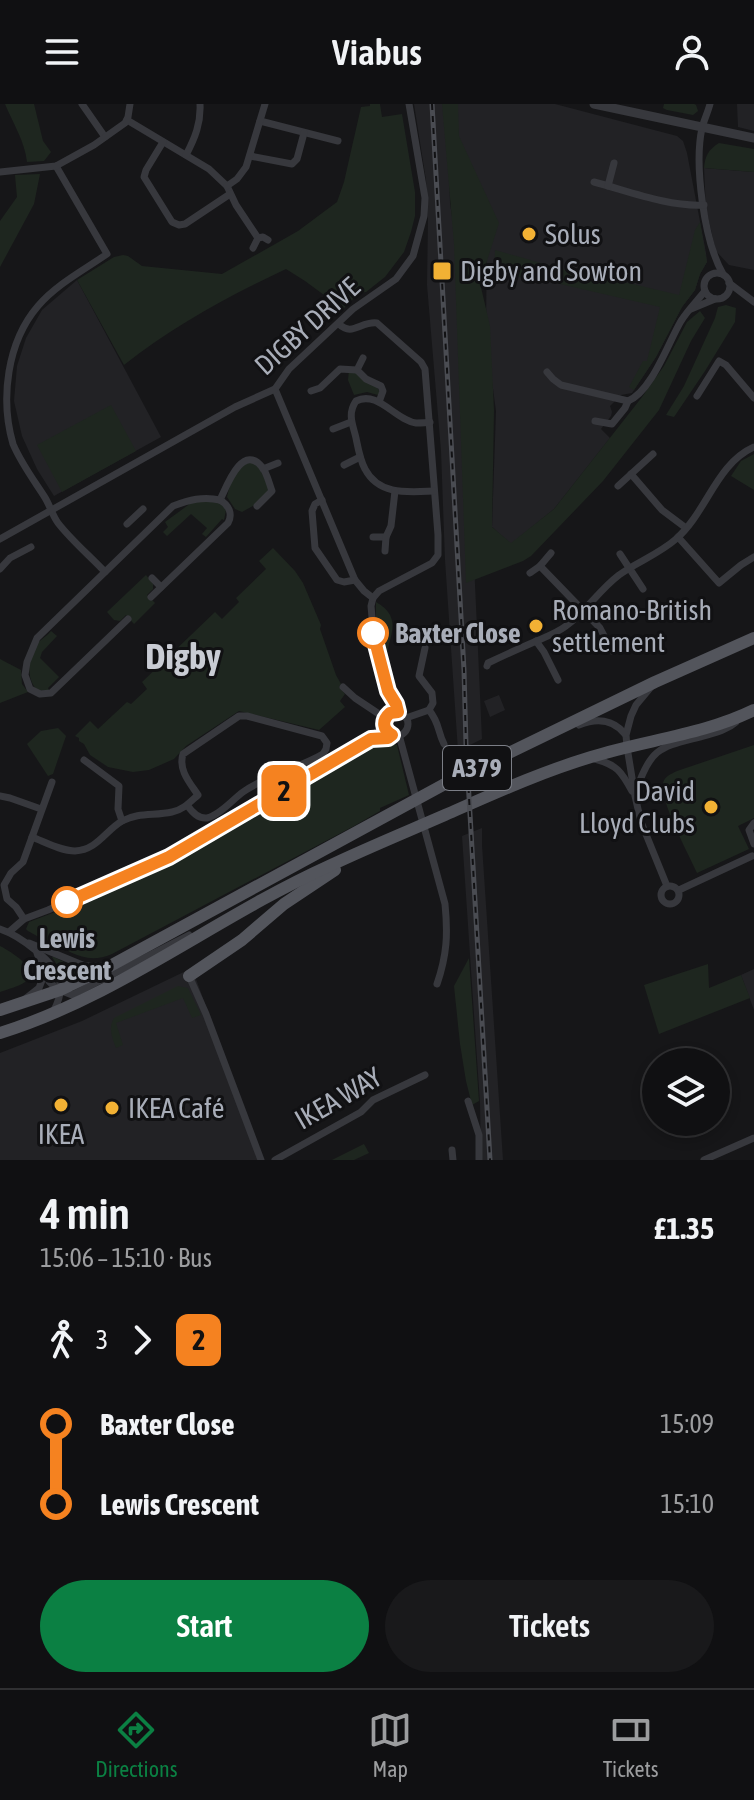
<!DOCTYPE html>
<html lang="en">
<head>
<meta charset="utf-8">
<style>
  :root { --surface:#101012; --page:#19191b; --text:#f1f3f6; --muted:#9c9d9f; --line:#303032; --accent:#0b8043 }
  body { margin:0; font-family:"Asap Condensed",sans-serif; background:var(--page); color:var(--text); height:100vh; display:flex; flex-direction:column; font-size:30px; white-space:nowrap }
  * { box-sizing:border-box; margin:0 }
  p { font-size:26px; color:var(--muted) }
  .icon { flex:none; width:44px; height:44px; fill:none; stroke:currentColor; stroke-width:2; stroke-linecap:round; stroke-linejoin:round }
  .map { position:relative; height:1056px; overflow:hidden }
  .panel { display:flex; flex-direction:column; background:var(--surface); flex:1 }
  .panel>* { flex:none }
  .badge { padding:0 16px; border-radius:12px; font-size:28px; line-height:52px }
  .tools { position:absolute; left:642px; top:944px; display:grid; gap:16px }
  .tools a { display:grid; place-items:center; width:88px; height:88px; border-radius:50%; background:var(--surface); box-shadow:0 4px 12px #0003,0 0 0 2px var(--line); font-size:40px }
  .map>.badge { position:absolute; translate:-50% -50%; box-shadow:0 0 0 4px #fff }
  .legs { display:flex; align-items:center; gap:12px; height:88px; padding:0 40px; font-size:26px }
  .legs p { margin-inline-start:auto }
  .head { display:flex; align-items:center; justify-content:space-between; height:136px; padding:0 40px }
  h1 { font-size:44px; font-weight:600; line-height:60px }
  .button { display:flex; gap:16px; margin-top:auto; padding:16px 40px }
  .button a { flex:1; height:92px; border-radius:48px; background:var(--accent); color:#fff; font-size:32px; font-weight:600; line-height:92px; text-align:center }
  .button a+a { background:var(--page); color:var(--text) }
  ul { padding:0 40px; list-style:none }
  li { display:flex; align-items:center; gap:28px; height:80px; font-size:30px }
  li i { display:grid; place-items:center; width:12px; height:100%; margin:0 10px; background:currentColor }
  li i::after { content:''; width:20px; height:20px; margin:-10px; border:6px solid; border-radius:50%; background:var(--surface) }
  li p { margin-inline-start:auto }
  li:first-child i { background:linear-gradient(#0000 50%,currentColor 0) }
  li:last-child i { background:linear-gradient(currentColor 50%,#0000 0) }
  header { display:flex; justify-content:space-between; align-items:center; height:104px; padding:0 40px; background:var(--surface); font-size:36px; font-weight:600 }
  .dock { display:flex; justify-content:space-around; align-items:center; height:112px; border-top:2px solid var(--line); background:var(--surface); font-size:22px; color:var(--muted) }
  .dock a { display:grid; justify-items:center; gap:4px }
  .dock .current { color:var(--accent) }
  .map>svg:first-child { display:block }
  .built { fill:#222225 }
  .green { fill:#1e261f }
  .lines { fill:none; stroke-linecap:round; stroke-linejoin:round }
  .minor { stroke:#37383d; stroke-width:7 }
  .tertiary { stroke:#37383d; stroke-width:9 }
  .primary { stroke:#53555c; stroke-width:12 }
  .rail-casing { stroke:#4a4c52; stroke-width:5 }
  .rail { stroke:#111113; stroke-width:2; stroke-dasharray:6; stroke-linecap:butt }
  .line-1-casing { stroke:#fff; stroke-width:18 }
  .line-1 { stroke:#f58220; stroke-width:12 }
  .poi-dot { fill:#f2b134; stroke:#111113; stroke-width:3 }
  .stop-1-dot { fill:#fff; stroke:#f58220; stroke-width:4 }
  .labels { text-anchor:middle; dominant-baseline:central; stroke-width:6; stroke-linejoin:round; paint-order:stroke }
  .shield { fill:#111113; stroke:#7b7e86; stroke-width:2 }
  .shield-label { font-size:26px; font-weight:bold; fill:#a8adb8 }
  .poi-label { font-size:28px; fill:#a8adb8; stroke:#111113; text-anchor:start }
  .street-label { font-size:28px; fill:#a8adb8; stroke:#111113 }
  .stop-label { font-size:28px; font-weight:bold; fill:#a8adb8; stroke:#111113; text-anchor:start }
  .district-label { font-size:36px; font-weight:bold; fill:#c9ccd4; stroke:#111113 }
</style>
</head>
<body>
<header><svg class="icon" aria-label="menu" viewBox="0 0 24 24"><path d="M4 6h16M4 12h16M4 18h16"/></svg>Viabus<svg class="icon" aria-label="person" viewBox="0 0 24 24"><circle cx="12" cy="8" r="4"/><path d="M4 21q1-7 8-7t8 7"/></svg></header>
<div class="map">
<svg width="754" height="1056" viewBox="0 0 754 1056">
  <rect width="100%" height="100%" fill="#161618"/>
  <!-- built -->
  <g class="built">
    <path d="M414 0H555L677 32 683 37 687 49 706 149 707 158 700 170 695 186 682 203 656 253 632 289 621 291 610 302 612 308 611 312 601 325 610 334 554 405 511 440 492 423 496 307 486 234 487 106 449 65 450 99 461 171 482 635 458 647 445 456 441 347 427 181 428 116 426 76Z"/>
    <path d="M737 0H754V27L738 23Z"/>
    <path d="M704 64 754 68V166L729 161 716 147 706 105Z"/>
    <path d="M77 176 161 333 54 392 37 365 22 332 14 297 17 262 26 234 42 206Z"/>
    <path d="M499 591 505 606 490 613 484 597Z"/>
    <path d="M482 724V741L503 1056H481L480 999 462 732Z"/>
    <path d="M192 864 223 949 258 1056H0V949L82 917Z"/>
    <path d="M754 865V906L741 871Z"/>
  </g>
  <!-- green -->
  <g class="green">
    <path d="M5 0H34L43 37 51 48 44 57 27 58C25 38 13 19 5 0Z"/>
    <path d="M370 0H380L382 13 402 10 415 88V112L411 128 404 148 385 173 366 188 359 189 343 205 305 177 286 165C229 192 173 222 124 261L77 176 114 153 123 151 128 152 142 162 222 170 298 127 337 98 344 78 361 3 370 2Z"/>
    <path d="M442 0H458L459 32 499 119 480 179 490 222 494 306 492 423 511 439 554 405 642 293 664 262 687 218 700 207 705 214 691 237 659 306 603 377 531 452 523 457 466 479 454 140Z"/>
    <path d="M664 0H694L696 1 698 7 693 11 667 6 663 4Z"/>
    <path d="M719 39 754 45V68L704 64C705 52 708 46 719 39Z"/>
    <path d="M40 70 34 100 0 163V117L17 93 15 71Z"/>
    <path d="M700 118 707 158 700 170 695 186 682 203 656 253 634 286 629 283 643 257H647L660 203 538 175 494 170 495 146 587 172 607 174 679 191 695 126Z"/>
    <path d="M726 201 736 204 735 218 705 267 674 313 666 311 684 282 715 214 718 203Z"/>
    <path d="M349 266C360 269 375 278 380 288L378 291 367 288 354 291 348 276Z"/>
    <path d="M111 301 136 347 62 388 37 341Z"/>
    <path d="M754 350V386L731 372 741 357Z"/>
    <path d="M252 358 259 363 270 387 258 399 242 408 235 405 227 393C231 378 235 362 252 358Z"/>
    <path d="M201 396 221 399 226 406 224 416 222 415 206 433 202 430 207 424 191 410 167 432 163 428 168 423 165 418 191 399Z"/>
    <path d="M273 444 295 467 303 479 321 521 320 525 336 571 341 580 339 583 345 590 340 597 345 603 319 626 239 607 186 642 174 655 149 666 133 668 108 663 90 651 84 640 79 637V634L75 632 90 617 98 625 127 598 131 600 147 585 142 578 215 508 222 515 239 498 236 494 266 465 259 457Z"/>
    <path d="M146 471 153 480V485L147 491 155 499 134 520 126 511 120 517 114 516 107 508Z"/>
    <path d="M376 498C406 515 386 535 386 560L376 516Z"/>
    <path d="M51 527 57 532 42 548 40 554 59 573 48 584 49 586 39 587C24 577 28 547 41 536 44 533 48 531 51 527Z"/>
    <path d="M0 555 21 566 22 580 28 588 0 599Z"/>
    <path d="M58 624 66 632 53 670 48 672 27 640 41 627Z"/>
    <path d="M385 637 397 641 409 691 380 704V707L354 722 112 850C86 861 71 848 48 836L46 837 28 827 26 825 29 818C149 775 258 709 367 643Z"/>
    <path d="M754 641V714L738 722 749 745 697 769C689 751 659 696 663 679 665 672 671 670 677 667Z"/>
    <path d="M0 842C10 847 42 866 25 878 18 883 8 885 0 888Z"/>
    <path d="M52 853H54L82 867 66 875Z"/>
    <path d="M469 854 479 997 472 1001 466 977 460 940 454 882Z"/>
    <path d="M708 860 709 884 741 871 750 894 659 930 644 881Z"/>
    <path d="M178 882 188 884 201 911 192 914 183 894 116 919 123 941 116 944C112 934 108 924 114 914Z"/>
    <path d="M364 1040 369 1049 354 1056H332Z"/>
  </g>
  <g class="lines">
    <!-- minor -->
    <g class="minor">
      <path d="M82 0 105 33"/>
      <path d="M710 0C708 8 704 16 702 24 694 61 704 137 723 170"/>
      <path d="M127 16 209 65 227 82 236 101 258 134"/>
      <path d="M260 17 338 37"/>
      <path d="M163 38 146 66 144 73 172 118 179 121 185 120 230 90"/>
      <path d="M186 51C195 34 201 19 200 0"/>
      <path d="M250 52 292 60 297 55 304 29"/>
      <path d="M56 62 107 150C84 166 57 180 38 202 7 238 0 295 13 340 21 359 33 375 44 392 50 401 52 411 58 419 72 437 90 452 105 468"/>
      <path d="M0 68 56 62 94 41 125 19 128 13 130 0"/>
      <path d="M594 78C628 87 669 103 704 101"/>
      <path d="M227 82 237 75 246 63 265 0"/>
      <path d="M608 82 614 59"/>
      <path d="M253 144 258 134 263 133 268 136"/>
      <circle cx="717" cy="182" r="13"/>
      <path d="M729 179 754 198"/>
      <path d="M691 205 715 195"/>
      <path d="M339 220C352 233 361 217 377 219L421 258 425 265 438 431V451L432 459 379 487 373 494 371 502 373 525 388 587 396 600 398 608"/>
      <path d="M363 254 357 266 366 275 381 282 383 287 379 298"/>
      <path d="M547 268 553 275 561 281 628 297"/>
      <path d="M275 285 355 476 364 487 373 494"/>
      <path d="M311 287 320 284 340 265 357 266"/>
      <path d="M697 292 719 257 726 261 754 294"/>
      <path d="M595 317 612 320 625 304 628 297C652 287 668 239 681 217 688 206 697 197 705 187"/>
      <path d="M430 318C426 319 420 319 416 319 395 316 378 286 356 297 347 310 353 321 356 334 358 344 360 356 365 365 379 392 409 388 434 387"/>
      <path d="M333 325 351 318"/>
      <path d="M344 361 360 353"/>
      <path d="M263 365 278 359"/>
      <path d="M631 370 662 406 686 424"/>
      <path d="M618 382 653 350"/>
      <path d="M220 396C226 384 242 338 262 363 267 369 269 379 272 387L257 402"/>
      <path d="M322 396 315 400 312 407 315 444 337 476 344 478 355 476"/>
      <path d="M127 420 143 405"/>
      <path d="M373 433H386"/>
      <path d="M678 433 719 479 741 461 754 453"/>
      <path d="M0 435 235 303 275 285 289 265 353 205 396 175 413 152 424 112 425 94 409 0"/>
      <path d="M385 447 386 433 391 422 395 387"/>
      <path d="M620 450 643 485"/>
      <path d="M540 462 600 524 612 547"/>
      <path d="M0 465 10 454 31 443"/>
      <path d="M530 469 540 462 551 449"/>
      <path d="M152 474 161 483"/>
      <path d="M151 493 228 419C233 410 229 401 220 396"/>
      <path d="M128 515 51 589 40 590 30 585 25 571 27 558 37 534 173 402C189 396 203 392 220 396"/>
      <path d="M536 537 544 548 558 576"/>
      <path d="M487 562 488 559C505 551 522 543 539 536 548 532 558 528 566 522 586 508 598 487 619 471 637 458 659 450 676 435 707 408 716 360 754 343"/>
      <path d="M343 583 355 594 385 614"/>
      <path d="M651 583 636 601 631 612 626 631 627 643 635 692 641 718 667 782"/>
      <path d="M429 606C440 620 437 626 444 640"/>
      <circle cx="396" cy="620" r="12"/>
      <path d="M406 614 429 606 433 599 432 589 419 572 425 544"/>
      <path d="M579 621C596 614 613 615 625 630"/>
      <path d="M399 631 445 800C448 830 447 851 437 880"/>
      <path d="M595 655C617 661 621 667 632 687"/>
      <path d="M84 656 119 682 118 705 122 717"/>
      <path d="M636 688C651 640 663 643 707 631 718 628 728 625 736 618"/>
      <path d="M0 692 10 694 41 705"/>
      <path d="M754 719 749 726 754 740"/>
      <path d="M32 733C45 738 61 747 75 747 97 746 105 727 122 717 139 708 154 712 172 708 183 706 190 698 198 691 190 679 178 666 183 650L239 612H247L322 632 327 639 326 645 323 650C297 665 267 671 243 688 232 696 220 711 207 714 198 715 192 708 187 701"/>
      <circle cx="670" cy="791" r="9"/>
      <path d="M679 786 752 752"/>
      <path d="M24 815 16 803 7 795 4 781 11 769 23 758 52 678"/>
      <path d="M0 825C19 831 56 858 60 878 62 889 58 899 53 908"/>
      <path d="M9 828 24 815 48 806 169 753 263 699 371 635 384 619"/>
      <path d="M29 839 85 862H104"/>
      <path d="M37 849C46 874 45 881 72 891L189 831"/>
      <path d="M189 872 206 910 261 1056"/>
      <path d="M25 895 39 884 44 871"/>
      <path d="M468 997 479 1031V1056"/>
      <path d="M452 1046 453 1056"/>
      <path d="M275 1056 361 1008 373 996 425 971"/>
      <path d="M704 1056 754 1034"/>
    </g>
    <!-- tertiary -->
    <path class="tertiary" d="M594 0 754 34"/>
    <!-- primary -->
    <g class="primary">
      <path d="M189 872 242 836 284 800 335 766"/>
      <path d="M0 906 60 886 110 862 443 681 655 578 754 534"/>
      <path d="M0 929C119 892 216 813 329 762 367 744 406 728 445 711 493 690 541 668 591 653 645 636 703 631 754 606"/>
    </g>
    <!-- rail casing -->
    <g class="rail-casing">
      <path id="rail" d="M432 0 464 566 466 641 490 1056"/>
    </g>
    <!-- rail -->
    <use href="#rail" class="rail"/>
  </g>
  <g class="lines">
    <!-- line-1 casing -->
    <g class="line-1-casing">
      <path id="line-1" d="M67 798 169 753 371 635 388 634 392 631C383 626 381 617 390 609L398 608 396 600 388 587 373 529"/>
    </g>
    <!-- line-1 -->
    <use href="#line-1" class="line-1"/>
  </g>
  <!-- markers -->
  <g class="poi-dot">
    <circle cx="529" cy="130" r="8"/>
    <rect x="432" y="157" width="20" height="20" rx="4"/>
    <circle cx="536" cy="522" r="8"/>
    <circle cx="711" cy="703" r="8"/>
    <circle cx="61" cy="1001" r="8"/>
    <circle cx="112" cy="1004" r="8"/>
  </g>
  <g class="stop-1-dot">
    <circle cx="373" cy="529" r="14"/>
    <circle cx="67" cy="798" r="14"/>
  </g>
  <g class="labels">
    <!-- shield labels -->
    <rect class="shield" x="443" y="642" width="68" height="44" rx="6"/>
    <g class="shield-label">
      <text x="477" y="664">A379</text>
    </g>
    <!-- poi labels -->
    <g class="poi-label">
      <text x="545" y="130">Solus</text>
      <text x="460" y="167">Digby and Sowton</text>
      <text x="552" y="506">Romano-British<tspan x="552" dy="32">settlement</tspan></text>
      <text x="695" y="687" text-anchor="end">David<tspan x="695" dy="32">Lloyd Clubs</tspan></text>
      <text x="128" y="1004">IKEA Café</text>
      <text x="61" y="1030" text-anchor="middle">IKEA</text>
    </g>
    <!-- street labels -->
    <g class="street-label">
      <text transform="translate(307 222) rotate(-42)">DIGBY DRIVE</text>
      <text transform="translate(338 994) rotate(-30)">IKEA WAY</text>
    </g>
    <!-- stop labels -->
    <g class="stop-label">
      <text x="395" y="529">Baxter Close</text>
      <text x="67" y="834" text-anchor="middle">Lewis<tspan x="67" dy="32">Crescent</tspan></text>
    </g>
    <!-- district labels -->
    <g class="district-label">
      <text x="183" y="552">Digby</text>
    </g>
  </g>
</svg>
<div class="tools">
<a><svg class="icon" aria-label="layers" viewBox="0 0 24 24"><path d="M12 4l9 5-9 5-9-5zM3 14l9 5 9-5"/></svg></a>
</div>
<b class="badge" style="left:284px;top:687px;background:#f58220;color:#111">2</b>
</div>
<section class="panel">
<div class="head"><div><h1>4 min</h1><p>15:06 – 15:10 · Bus</p></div><b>£1.35</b></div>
<div class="legs"><svg class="icon" aria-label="walk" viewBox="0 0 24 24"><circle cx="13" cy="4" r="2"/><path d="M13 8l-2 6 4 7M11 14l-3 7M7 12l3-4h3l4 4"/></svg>3<svg class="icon" aria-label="forward" viewBox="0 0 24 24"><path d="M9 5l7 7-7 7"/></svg><b class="badge" style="background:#f58220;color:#111">2</b></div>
<ul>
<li><i style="color:#f58220"></i><b>Baxter Close</b><p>15:09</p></li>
<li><i style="color:#f58220"></i><b>Lewis Crescent</b><p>15:10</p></li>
</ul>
<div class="button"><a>Start</a><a>Tickets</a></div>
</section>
<nav class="dock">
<a class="current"><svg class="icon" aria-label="directions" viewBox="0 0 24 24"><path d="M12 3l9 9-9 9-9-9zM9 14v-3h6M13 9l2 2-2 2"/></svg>Directions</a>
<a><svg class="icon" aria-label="map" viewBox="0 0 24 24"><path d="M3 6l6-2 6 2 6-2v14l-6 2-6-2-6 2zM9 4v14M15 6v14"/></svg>Map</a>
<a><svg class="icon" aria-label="tickets" viewBox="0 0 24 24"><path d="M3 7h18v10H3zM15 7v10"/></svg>Tickets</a>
</nav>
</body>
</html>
